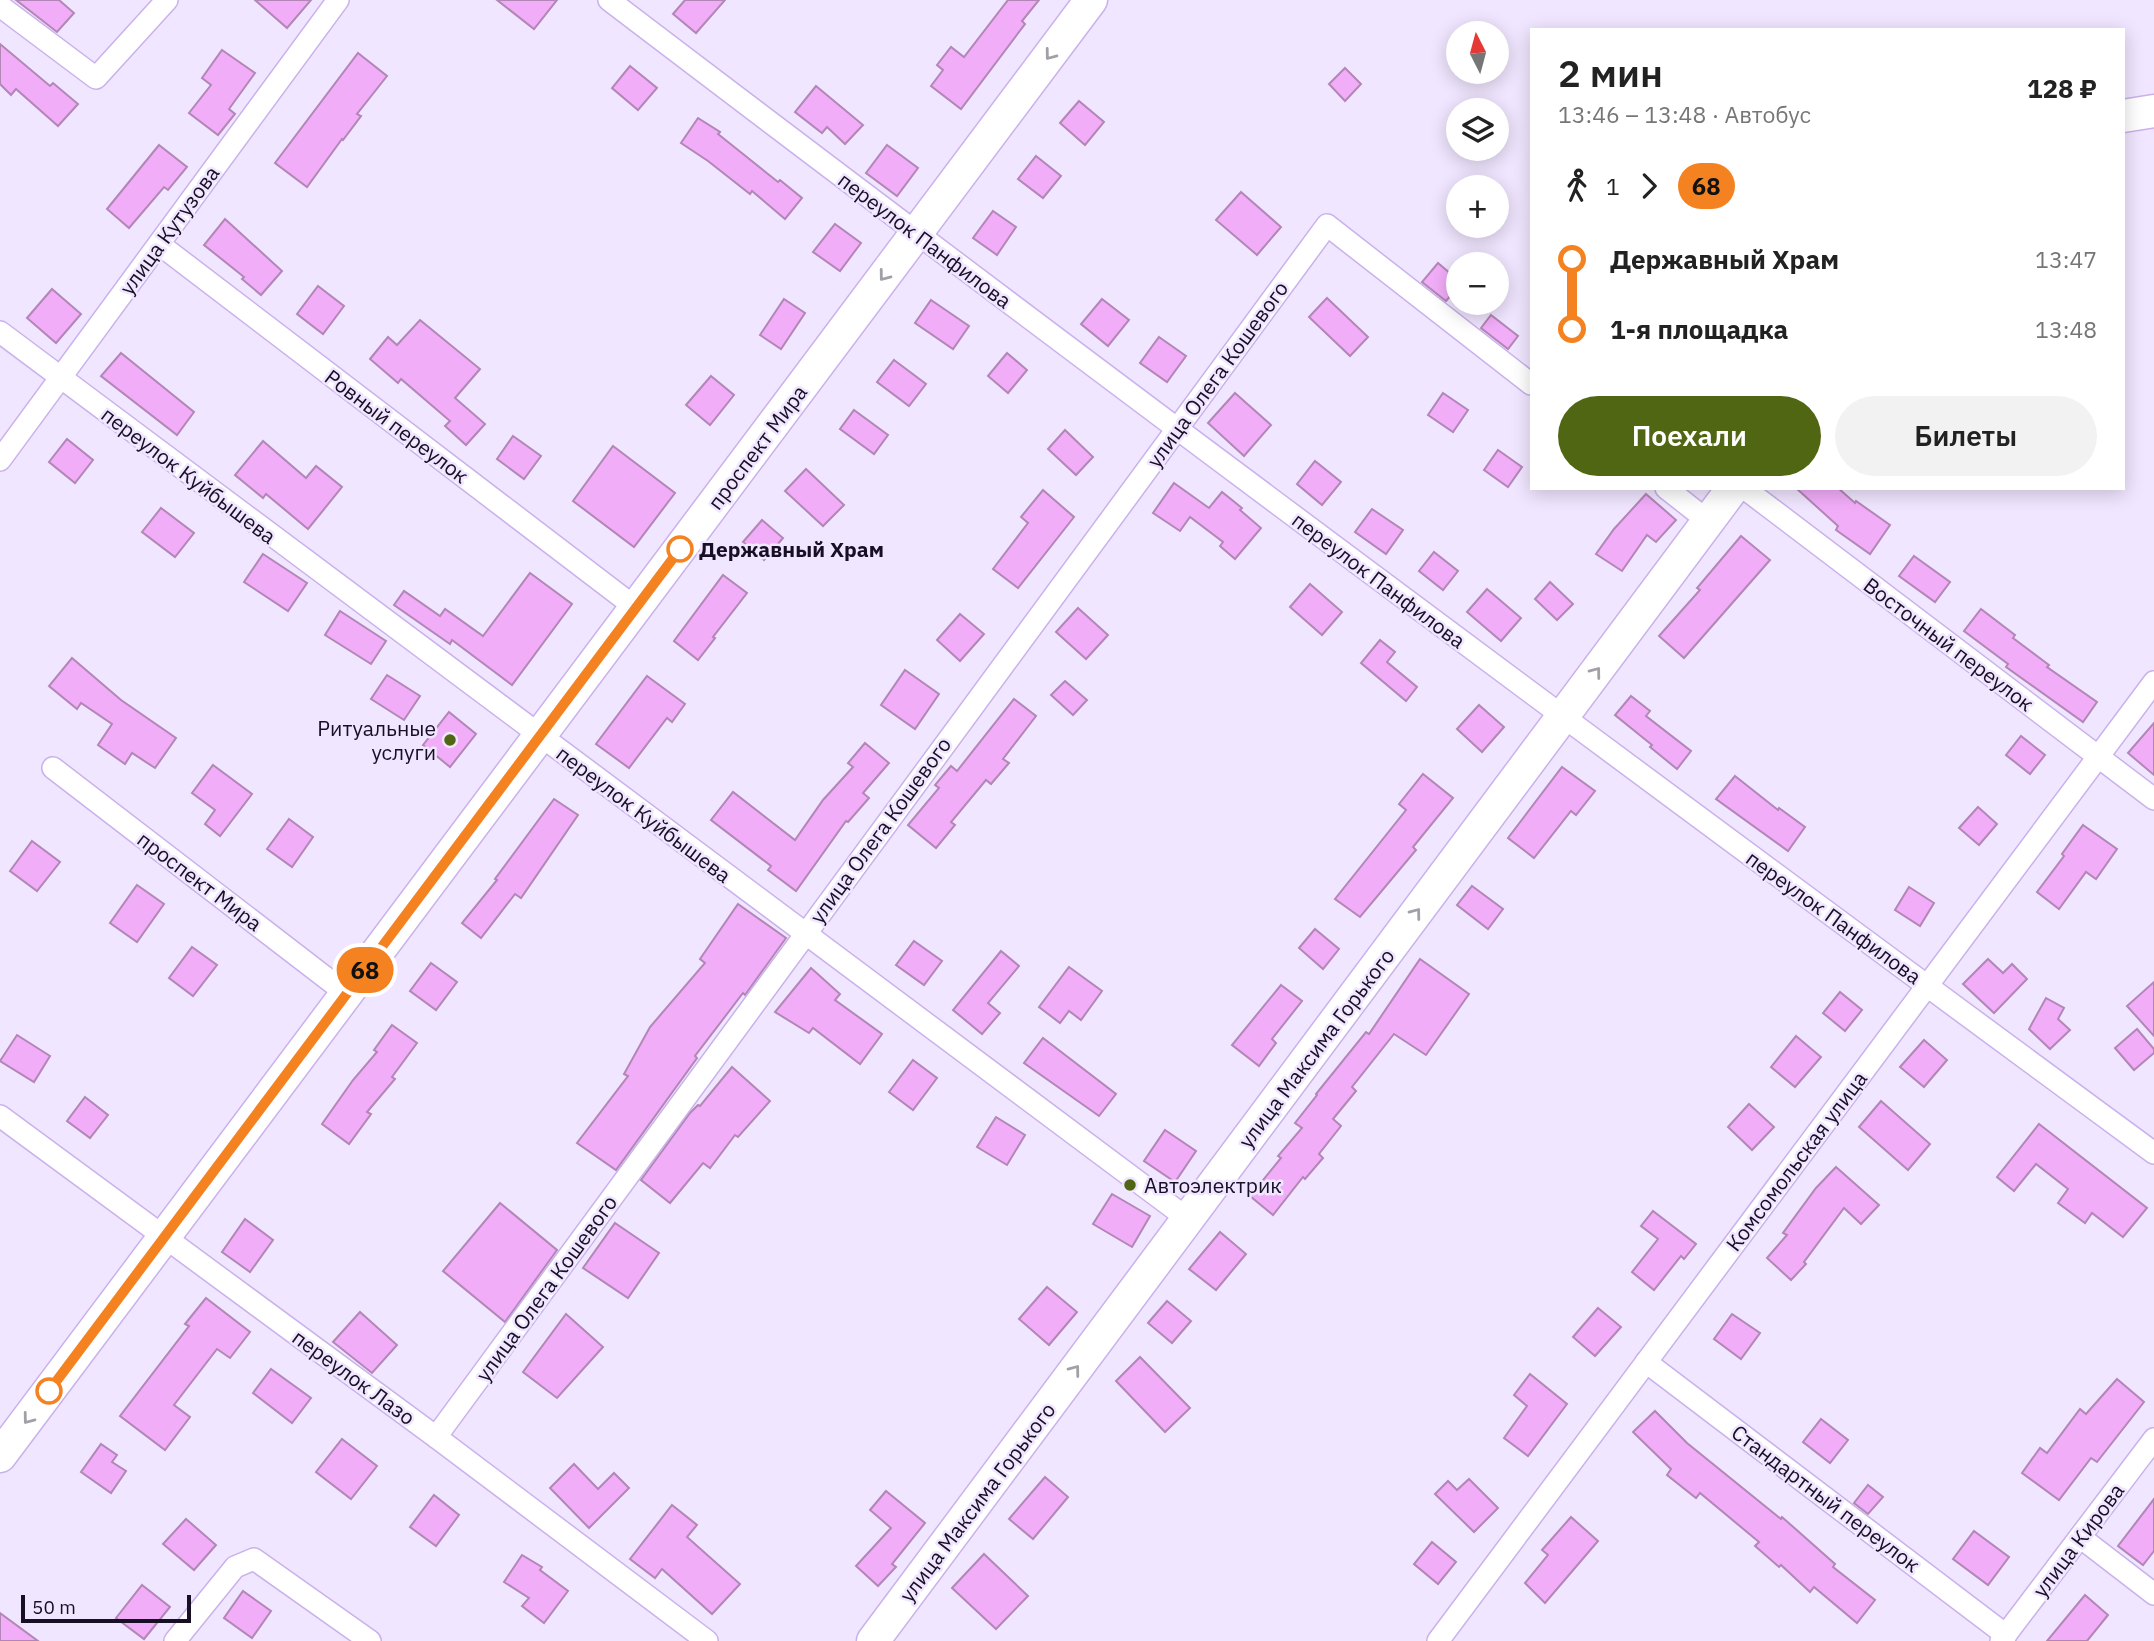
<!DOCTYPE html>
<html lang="ru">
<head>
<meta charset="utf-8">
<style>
  :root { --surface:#fff; --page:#f2f2f2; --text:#222; --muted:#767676; --accent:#516613 }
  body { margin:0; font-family:"IBM Plex Sans",sans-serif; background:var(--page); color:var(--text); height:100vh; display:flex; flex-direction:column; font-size:26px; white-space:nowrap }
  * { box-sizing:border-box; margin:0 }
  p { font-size:23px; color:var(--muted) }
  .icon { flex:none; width:38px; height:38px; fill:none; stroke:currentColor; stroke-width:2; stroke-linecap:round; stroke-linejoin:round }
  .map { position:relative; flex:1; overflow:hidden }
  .panel { position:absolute; left:1530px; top:28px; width:595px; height:462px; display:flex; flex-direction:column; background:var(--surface); border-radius:0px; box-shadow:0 4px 18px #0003 }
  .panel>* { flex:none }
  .badge { padding:0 14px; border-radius:23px; font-size:24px; line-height:46px }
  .needle { width:46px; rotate:354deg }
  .tools { position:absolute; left:1446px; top:21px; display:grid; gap:14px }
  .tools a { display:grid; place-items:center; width:63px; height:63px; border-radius:50%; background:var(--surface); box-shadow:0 4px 18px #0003; font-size:35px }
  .scale { position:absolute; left:21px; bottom:18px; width:170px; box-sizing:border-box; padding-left:7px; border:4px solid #180f24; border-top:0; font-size:19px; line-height:24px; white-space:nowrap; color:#180f24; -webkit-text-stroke:5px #f0e6ff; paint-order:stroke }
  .map>.badge { position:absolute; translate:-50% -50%; box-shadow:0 0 0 4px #fff }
  .legs { display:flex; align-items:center; gap:10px; height:77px; padding:0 28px; font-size:23px }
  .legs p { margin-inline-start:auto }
  .summary { display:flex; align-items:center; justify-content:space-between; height:119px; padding:0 28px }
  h1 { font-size:38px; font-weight:600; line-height:52px }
  .action { display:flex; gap:14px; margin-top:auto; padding:14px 28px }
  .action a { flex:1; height:80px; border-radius:42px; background:var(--accent); color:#fff; font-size:28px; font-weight:600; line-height:80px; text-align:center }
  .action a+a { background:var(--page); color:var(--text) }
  ul { padding:0 28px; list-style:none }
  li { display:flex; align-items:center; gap:24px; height:70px; font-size:26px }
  li i { display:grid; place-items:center; width:10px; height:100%; margin:0 9px; background:currentColor }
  li i::after { content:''; width:18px; height:18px; margin:-9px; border:5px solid; border-radius:50%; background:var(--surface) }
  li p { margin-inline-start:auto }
  li:first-child i { background:linear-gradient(#0000 50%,currentColor 0) }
  li:last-child i { background:linear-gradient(currentColor 50%,#0000 0) }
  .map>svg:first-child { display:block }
  .building { fill:#f2adf9; stroke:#b286b6; stroke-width:2 }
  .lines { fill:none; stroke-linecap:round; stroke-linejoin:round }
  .minor-casing { stroke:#cab1ec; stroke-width:24 }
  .secondary-casing { stroke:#cab1ec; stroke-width:35 }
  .minor { stroke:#fff; stroke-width:21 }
  .secondary { stroke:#fff; stroke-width:32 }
  .oneway { stroke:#a39fa7 }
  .line-1-casing { stroke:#fff; stroke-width:16 }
  .line-1 { stroke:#f58220; stroke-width:10 }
  .stop-1-dot { fill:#fff; stroke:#f58220; stroke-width:3.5 }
  .poi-dot { fill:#516613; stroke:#f0e6ff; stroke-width:2.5 }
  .labels { text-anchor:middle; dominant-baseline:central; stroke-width:5; stroke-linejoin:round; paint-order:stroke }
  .street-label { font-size:21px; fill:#180f24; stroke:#f0e6ff }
  .stop-label { font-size:21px; font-weight:bold; fill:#180f24; stroke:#f0e6ff; text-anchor:start }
  .poi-label { font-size:21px; fill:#180f24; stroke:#f0e6ff; text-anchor:end }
</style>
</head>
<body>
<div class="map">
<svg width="2154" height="1641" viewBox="0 0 2154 1641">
  <rect width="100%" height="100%" fill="#f0e6ff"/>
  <!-- building -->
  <g class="building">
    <path d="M16 0H59L74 13 57 32Z"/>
    <path d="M255 0H311L287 28Z"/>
    <path d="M497 0H557L534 29Z"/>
    <path d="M685 0H725L696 33 673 14Z"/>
    <path d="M1008 0H1039L1022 21 1025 24 961 109 931 86 943 70 937 65 951 47 964 57Z"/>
    <path d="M0 44 50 86 53 83 78 104 58 126 16 89 11 95 0 84Z"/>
    <path d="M222 50 255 73 229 109 235 114 218 135 189 113 211 85 202 78Z"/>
    <path d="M358 53 387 76 357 114 361 116 343 140 342 139 307 187 275 163Z"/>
    <path d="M630 66 657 88 638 110 612 88Z"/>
    <path d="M1345 68 1361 84 1345 101 1329 84Z"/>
    <path d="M816 86 863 125 845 144 827 127 822 133 795 112Z"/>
    <path d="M1079 101 1104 122 1085 145 1060 123Z"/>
    <path d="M698 118 720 132 718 134 778 182 780 180 802 198 785 219 752 191 750 194 708 161 681 143Z"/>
    <path d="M159 145 187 167 168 190 164 187 129 228 107 209Z"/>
    <path d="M887 145 918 168 897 196 866 173Z"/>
    <path d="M1036 156 1061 176 1043 198 1018 179Z"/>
    <path d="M1241 192 1281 227 1257 255 1216 220Z"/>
    <path d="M993 211 1016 227 997 255 973 238Z"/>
    <path d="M225 219 282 271 261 295 242 279 244 277 204 245Z"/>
    <path d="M835 224 861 243 840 271 813 252Z"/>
    <path d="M1438 263 1458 280V287L1446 301 1422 282Z"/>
    <path d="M318 286 344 306 323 334 297 314Z"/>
    <path d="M52 289 81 314 56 343 27 318Z"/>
    <path d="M1327 298 1368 337 1350 356 1309 317Z"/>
    <path d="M784 299 805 313 781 349 760 335Z"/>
    <path d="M1102 299 1129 320 1108 346 1081 324Z"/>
    <path d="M931 300 969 326 953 349 915 323Z"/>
    <path d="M1491 315 1518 336 1508 349 1481 328Z"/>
    <path d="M420 320 480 369 455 398 485 424 466 445 445 426 450 421 401 379 398 383 370 359 388 337 397 345Z"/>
    <path d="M1159 337 1186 356 1167 382 1140 363Z"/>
    <path d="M121 353 194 412 177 435 101 376Z"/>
    <path d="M1007 353 1027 370 1008 393 988 376Z"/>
    <path d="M894 360 926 384 909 406 877 382Z"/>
    <path d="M711 376 734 395 710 425 686 405Z"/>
    <path d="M1235 393 1271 425 1244 456 1208 423Z"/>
    <path d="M1443 393 1468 410 1453 432 1428 415Z"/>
    <path d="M854 410 888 435 874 454 840 429Z"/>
    <path d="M1065 430 1093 457 1076 475 1048 449Z"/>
    <path d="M513 436 541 456 524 479 497 459Z"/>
    <path d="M67 439 93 460 75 483 49 462Z"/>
    <path d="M263 441 306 478 316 466 342 487 308 529 266 494 263 498 235 475Z"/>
    <path d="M613 446 675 493 634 547 573 501Z"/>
    <path d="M1498 450 1522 467 1508 487 1484 470Z"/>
    <path d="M1315 461 1341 482 1322 505 1297 484Z"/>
    <path d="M806 469 844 505 823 526 785 491Z"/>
    <path d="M1174 483 1209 508 1222 492 1242 508 1240 510 1261 528 1235 559 1220 546 1223 542 1190 517 1180 531 1153 513Z"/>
    <path d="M1796 488H1838L1855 503 1856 501 1890 525 1870 554 1836 530 1838 526Z"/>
    <path d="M1043 490 1074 517 1018 588 993 569 1028 523 1021 517Z"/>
    <path d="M1646 494 1676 520 1656 542 1647 535 1622 571 1596 554 1614 529Z"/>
    <path d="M161 508 194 533 175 557 142 532Z"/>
    <path d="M1372 509 1403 530 1386 554 1355 532Z"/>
    <path d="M762 520 783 538 764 560 743 542Z"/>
    <path d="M1741 536 1770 560 1684 658 1659 636 1700 590 1697 588Z"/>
    <path d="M1434 552 1458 571 1443 590 1419 571Z"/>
    <path d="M263 554 307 583 288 611 244 582Z"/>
    <path d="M1914 556 1950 582 1935 602 1899 576Z"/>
    <path d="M530 573 572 604 512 685 452 640 450 644 394 605 404 591 440 616 445 609 483 636Z"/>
    <path d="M723 575 747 593 713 637 715 638 698 660 674 641Z"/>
    <path d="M1550 582 1573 604 1557 620 1535 599Z"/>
    <path d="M1310 584 1342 612 1322 635 1290 607Z"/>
    <path d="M1487 589 1521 618 1501 641 1467 612Z"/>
    <path d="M1078 608 1108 635 1086 659 1056 632Z"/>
    <path d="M1981 609 2015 635 2013 638 2049 665 2047 667 2097 702 2083 722 2006 667 2008 664 1964 631Z"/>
    <path d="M340 611 386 641 371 664 325 635Z"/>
    <path d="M960 614 984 634 960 661 937 640Z"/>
    <path d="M1380 640 1395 652 1387 662 1417 687 1406 701 1361 663Z"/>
    <path d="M72 658 121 700 176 738 155 768 132 753 125 764 98 745 112 724 81 703 77 709 49 686Z"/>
    <path d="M905 670 939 694 915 729 881 705Z"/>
    <path d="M387 675 420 696 404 720 371 699Z"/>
    <path d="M647 676 685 704 672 722 667 718 629 768 596 744Z"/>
    <path d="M1065 681 1087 700 1073 715 1051 695Z"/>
    <path d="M1631 696 1650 711 1646 716 1691 751 1677 769 1650 747 1652 745 1615 715Z"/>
    <path d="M1014 699 1036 716 1003 759 1009 763 991 784 986 780 951 822 955 825 936 848 908 825 939 788 935 785 951 766 957 771Z"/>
    <path d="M1479 705 1504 727 1482 752 1457 729Z"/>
    <path d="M449 712 476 734 450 767 423 745Z"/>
    <path d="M2154 723V775L2128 753Z"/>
    <path d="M2021 736 2045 755 2030 774 2006 755Z"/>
    <path d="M865 743 889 763 863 793 869 798 848 822 846 821 796 891 768 870 771 866 711 820 733 792 795 840 823 800 853 767 848 763Z"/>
    <path d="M213 765 252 794 220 836 205 824 215 810 192 793Z"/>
    <path d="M1562 767 1595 791 1576 815 1571 811 1534 858 1508 838Z"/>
    <path d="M1423 774 1453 798 1413 847 1416 850 1360 917 1335 899 1406 810 1399 804Z"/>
    <path d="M1735 776 1778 810 1779 808 1805 827 1788 851 1716 799Z"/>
    <path d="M554 799 578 815 521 898 515 894 481 938 462 923 497 880 495 879Z"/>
    <path d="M1978 807 1997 824 1979 845 1959 828Z"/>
    <path d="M289 819 313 837 292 867 267 849Z"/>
    <path d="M2083 825 2117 849 2096 879 2086 872 2059 909 2037 892 2064 856 2062 854Z"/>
    <path d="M32 841 60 862 37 891 10 871Z"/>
    <path d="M137 885 164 904 137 942 110 923Z"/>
    <path d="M1472 886 1503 909 1488 929 1457 905Z"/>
    <path d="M1909 887 1934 903 1920 926 1895 910Z"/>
    <path d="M738 904 786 938 745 995 743 993 695 1056 697 1058 616 1170 577 1143 628 1076 624 1074 650 1027 705 963 700 959Z"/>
    <path d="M1315 929 1339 949 1323 969 1299 948Z"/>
    <path d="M914 941 942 961 924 985 896 965Z"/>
    <path d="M192 947 217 965 193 996 169 978Z"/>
    <path d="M1001 951 1019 966 988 1003 1000 1013 982 1034 953 1010Z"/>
    <path d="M1420 959 1469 994 1426 1055 1394 1034 1352 1087 1356 1091 1333 1119 1341 1126 1319 1154 1323 1158 1305 1179 1303 1177 1273 1215 1250 1196 1281 1158 1278 1156 1302 1128 1295 1123 1317 1095 1316 1094 1366 1032 1369 1034Z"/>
    <path d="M1988 959 2003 973 2012 964 2027 979 1994 1013 1963 984Z"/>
    <path d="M431 963 457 982 436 1010 410 991Z"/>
    <path d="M1069 967 1102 991 1081 1020 1069 1011 1060 1023 1039 1007Z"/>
    <path d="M811 968 840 994 835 1000 882 1034 860 1064 813 1028 809 1033 775 1012Z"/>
    <path d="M2154 982V1036L2127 1006Z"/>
    <path d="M1281 985 1302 1001 1272 1039 1276 1043 1259 1066 1232 1045Z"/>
    <path d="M1840 992 1862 1010 1845 1031 1823 1013Z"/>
    <path d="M2046 998 2064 1008 2058 1019 2070 1030 2050 1049 2029 1029Z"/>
    <path d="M392 1025 417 1043 392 1077 395 1079 367 1112 371 1114 349 1144 322 1124 353 1080 377 1052 374 1050Z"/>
    <path d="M2137 1029 2154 1049V1053L2134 1070 2115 1048Z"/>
    <path d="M17 1035 50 1056 34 1082 0 1061Z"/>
    <path d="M1796 1036 1821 1057 1795 1087 1771 1067Z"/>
    <path d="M1043 1038 1116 1094 1099 1116 1024 1063Z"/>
    <path d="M1924 1040 1947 1060 1924 1087 1900 1067Z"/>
    <path d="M913 1060 937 1078 913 1110 889 1092Z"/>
    <path d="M732 1067 770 1101 738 1137 735 1135 710 1168 703 1163 670 1203 641 1180 690 1113 698 1105 700 1106Z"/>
    <path d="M85 1097 108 1115 90 1138 67 1121Z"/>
    <path d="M1881 1101 1930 1144 1908 1170 1859 1127Z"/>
    <path d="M1749 1104 1774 1127 1752 1150 1728 1127Z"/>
    <path d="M996 1117 1025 1135 1007 1165 977 1147Z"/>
    <path d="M2039 1124 2147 1208 2123 1237 2092 1213 2085 1223 2058 1203 2068 1189 2036 1164 2014 1191 1997 1177Z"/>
    <path d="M1165 1130 1196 1151 1175 1182 1144 1161Z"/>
    <path d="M1836 1167 1879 1205 1861 1224 1844 1208 1804 1262 1806 1264 1791 1280 1767 1258 1787 1235 1783 1233 1816 1188Z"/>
    <path d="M1112 1194 1150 1216 1132 1247 1093 1224Z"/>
    <path d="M500 1203 557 1250 505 1322 443 1271Z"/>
    <path d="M1653 1211 1696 1244 1684 1259 1681 1256 1654 1290 1632 1272 1658 1239 1641 1226Z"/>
    <path d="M245 1219 273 1240 250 1272 222 1252Z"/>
    <path d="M615 1223 659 1253 628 1298 583 1268Z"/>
    <path d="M1220 1232 1246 1254 1216 1290 1189 1269Z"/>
    <path d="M1047 1287 1077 1312 1049 1345 1019 1319Z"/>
    <path d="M206 1298 250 1332 230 1358 217 1349 174 1405 190 1417 165 1450 120 1416 189 1326 185 1324Z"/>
    <path d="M1167 1301 1191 1321 1172 1343 1148 1323Z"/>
    <path d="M1598 1308 1621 1327 1595 1356 1573 1337Z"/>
    <path d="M360 1312 397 1345 372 1373 333 1342Z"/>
    <path d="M566 1314 603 1347 557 1398 523 1372Z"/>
    <path d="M1732 1314 1760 1333 1741 1359 1714 1339Z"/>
    <path d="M1140 1357 1190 1408 1165 1432 1116 1381Z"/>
    <path d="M271 1369 311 1398 292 1423 253 1393Z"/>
    <path d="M1530 1374 1567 1404 1528 1456 1504 1438 1527 1406 1514 1395Z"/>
    <path d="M2117 1379 2144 1402 2097 1462 2091 1458 2059 1500 2022 1473 2040 1448 2047 1453 2080 1409 2086 1414Z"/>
    <path d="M1655 1411 1687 1443 1781 1519 1782 1517 1835 1564 1833 1567 1875 1600 1857 1623 1814 1587 1810 1592 1781 1565 1779 1567 1755 1546 1759 1542 1700 1493 1696 1498 1667 1475 1671 1469 1633 1432Z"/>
    <path d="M1821 1419 1848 1440 1830 1463 1803 1442Z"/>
    <path d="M342 1439 377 1466 351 1499 316 1472Z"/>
    <path d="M101 1444 117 1455 112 1462 126 1471 111 1493 81 1472Z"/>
    <path d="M574 1464 598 1489 614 1473 629 1488 589 1528 550 1488Z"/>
    <path d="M1045 1477 1068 1497 1033 1539 1009 1519Z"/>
    <path d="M1469 1479 1498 1508 1474 1532 1435 1494 1448 1481 1457 1490Z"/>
    <path d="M1868 1485 1883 1497 1868 1514 1854 1503Z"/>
    <path d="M886 1491 925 1523 892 1564 896 1567 878 1586 856 1566 891 1528 870 1510Z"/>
    <path d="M434 1495 459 1515 436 1546 410 1527Z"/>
    <path d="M2154 1499V1551L2143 1565 2118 1546Z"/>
    <path d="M672 1505 697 1525 687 1537 740 1584 712 1614 662 1569 655 1578 630 1559Z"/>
    <path d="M1571 1517 1598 1541 1545 1603 1525 1583 1548 1555 1542 1550Z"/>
    <path d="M186 1519 216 1545 194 1570 163 1544Z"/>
    <path d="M1974 1531 2009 1557 1988 1585 1953 1559Z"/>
    <path d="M1432 1542 1456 1562 1438 1584 1414 1564Z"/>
    <path d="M984 1554 1028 1596 996 1629 952 1588Z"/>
    <path d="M522 1555 542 1567 540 1570 568 1591 544 1623 522 1606 529 1598 504 1582Z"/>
    <path d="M142 1585 170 1607 144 1639 116 1618Z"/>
    <path d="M243 1591 271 1611 252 1638 224 1618Z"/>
    <path d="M2085 1595 2108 1615 2087 1641H2047Z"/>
    <path d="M0 1613 38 1641H0Z"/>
  </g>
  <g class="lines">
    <!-- minor casing -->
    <g class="minor-casing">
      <g id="minor">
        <path d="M609 0C1120 389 1636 772 2154 1153"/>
        <path d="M0 6 96 78 167 0"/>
        <path d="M159 244 636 608"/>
        <path d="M0 332 1188 1219"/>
        <path d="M0 460 338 0"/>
        <path d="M1666 488 1708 521"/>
        <path d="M1744 488 2154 799"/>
        <path d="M53 768 347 994"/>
        <path d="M0 1116 436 1437 707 1641"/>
        <path d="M1646 1362 2006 1635"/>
        <path d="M436 1437 1327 225 1531 384"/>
        <path d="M2080 1537 2154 1594"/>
        <path d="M175 1641 235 1567 254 1559 370 1641"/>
        <path d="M1438 1641 2154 682"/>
        <path d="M2001 1641 2154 1439"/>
      </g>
    </g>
    <!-- secondary casing -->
    <g class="secondary-casing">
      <g id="secondary">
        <path d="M2123 116 2154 111"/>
        <path d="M0 1456 1091 0"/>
        <path d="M873 1641 1733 488"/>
      </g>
    </g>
    <!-- minor -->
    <use href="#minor" class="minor"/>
    <!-- secondary -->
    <use href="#secondary" class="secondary"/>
  </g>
  <!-- one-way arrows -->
  <defs><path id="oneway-chevron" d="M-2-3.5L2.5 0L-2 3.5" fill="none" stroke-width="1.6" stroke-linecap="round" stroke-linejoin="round" transform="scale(1.75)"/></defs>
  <g class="oneway">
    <use href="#oneway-chevron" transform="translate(1050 55) rotate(127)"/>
    <use href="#oneway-chevron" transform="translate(884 276) rotate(127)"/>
    <use href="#oneway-chevron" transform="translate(1596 672) rotate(-53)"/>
    <use href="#oneway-chevron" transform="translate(1416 913) rotate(-53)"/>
    <use href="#oneway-chevron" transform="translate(1075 1370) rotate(-53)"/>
    <use href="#oneway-chevron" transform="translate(28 1419) rotate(127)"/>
  </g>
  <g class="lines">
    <!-- line-1 casing -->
    <g class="line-1-casing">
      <path id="line-1" d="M49 1391 680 549"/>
    </g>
    <!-- line-1 -->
    <use href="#line-1" class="line-1"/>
  </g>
  <!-- markers -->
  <g class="stop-1-dot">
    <circle cx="680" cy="549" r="12"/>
    <circle cx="49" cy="1391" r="12"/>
  </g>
  <g class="poi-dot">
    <circle cx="450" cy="740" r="7"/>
    <circle cx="1130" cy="1185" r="7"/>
  </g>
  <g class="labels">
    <!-- street labels -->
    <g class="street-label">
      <text transform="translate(169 230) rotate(-54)">улица Кутузова</text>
      <text transform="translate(925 240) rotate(37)">переулок Панфилова</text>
      <text transform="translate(1217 374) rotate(-54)">улица Олега Кошевого</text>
      <text transform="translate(397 426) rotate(37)">Ровный переулок</text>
      <text transform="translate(757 447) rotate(-53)">проспект Мира</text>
      <text transform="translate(189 475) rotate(37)">переулок Куйбышева</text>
      <text transform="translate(1379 580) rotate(37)">переулок Панфилова</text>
      <text transform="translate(1949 644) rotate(37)">Восточный переулок</text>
      <text transform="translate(644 814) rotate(37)">переулок Куйбышева</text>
      <text transform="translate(880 830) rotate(-54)">улица Олега Кошевого</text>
      <text transform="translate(200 881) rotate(37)">проспект Мира</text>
      <text transform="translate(1834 917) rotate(36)">переулок Панфилова</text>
      <text transform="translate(1316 1048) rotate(-53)">улица Максима Горького</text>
      <text transform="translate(1796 1161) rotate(-53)">Комсомольская улица</text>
      <text transform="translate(546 1288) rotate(-54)">улица Олега Кошевого</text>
      <text transform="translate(354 1377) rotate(36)">переулок Лазо</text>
      <text transform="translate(1826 1498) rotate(37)">Стандартный переулок</text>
      <text transform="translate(977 1502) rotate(-53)">улица Максима Горького</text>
      <text transform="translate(2078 1540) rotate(-53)">улица Кирова</text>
    </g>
    <!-- stop labels -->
    <g class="stop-label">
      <text x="699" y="549">Державный Храм</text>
    </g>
    <!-- poi labels -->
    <g class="poi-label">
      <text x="436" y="728">Ритуальные<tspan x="436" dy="24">услуги</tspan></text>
      <text x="1144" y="1185" text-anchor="start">Автоэлектрик</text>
    </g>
  </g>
</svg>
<div class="tools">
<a><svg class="needle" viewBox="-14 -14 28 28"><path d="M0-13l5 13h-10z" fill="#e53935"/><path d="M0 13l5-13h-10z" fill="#767676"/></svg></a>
<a><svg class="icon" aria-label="layers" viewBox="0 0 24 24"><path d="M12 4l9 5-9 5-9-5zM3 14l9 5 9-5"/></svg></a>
<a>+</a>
<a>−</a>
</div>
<div class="scale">50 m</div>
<b class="badge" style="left:365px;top:970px;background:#f58220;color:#111">68</b>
<section class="panel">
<div class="summary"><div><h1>2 мин</h1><p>13:46 – 13:48 · Автобус</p></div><b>128 ₽</b></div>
<div class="legs"><svg class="icon" aria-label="walk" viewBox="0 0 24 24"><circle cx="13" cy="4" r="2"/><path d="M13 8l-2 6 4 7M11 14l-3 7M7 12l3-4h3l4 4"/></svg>1<svg class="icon" aria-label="forward" viewBox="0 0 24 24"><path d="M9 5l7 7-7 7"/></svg><b class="badge" style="background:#f58220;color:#111">68</b></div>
<ul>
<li><i style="color:#f58220"></i><b>Державный Храм</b><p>13:47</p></li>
<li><i style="color:#f58220"></i><b>1-я площадка</b><p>13:48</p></li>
</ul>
<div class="action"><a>Поехали</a><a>Билеты</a></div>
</section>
</div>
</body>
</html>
